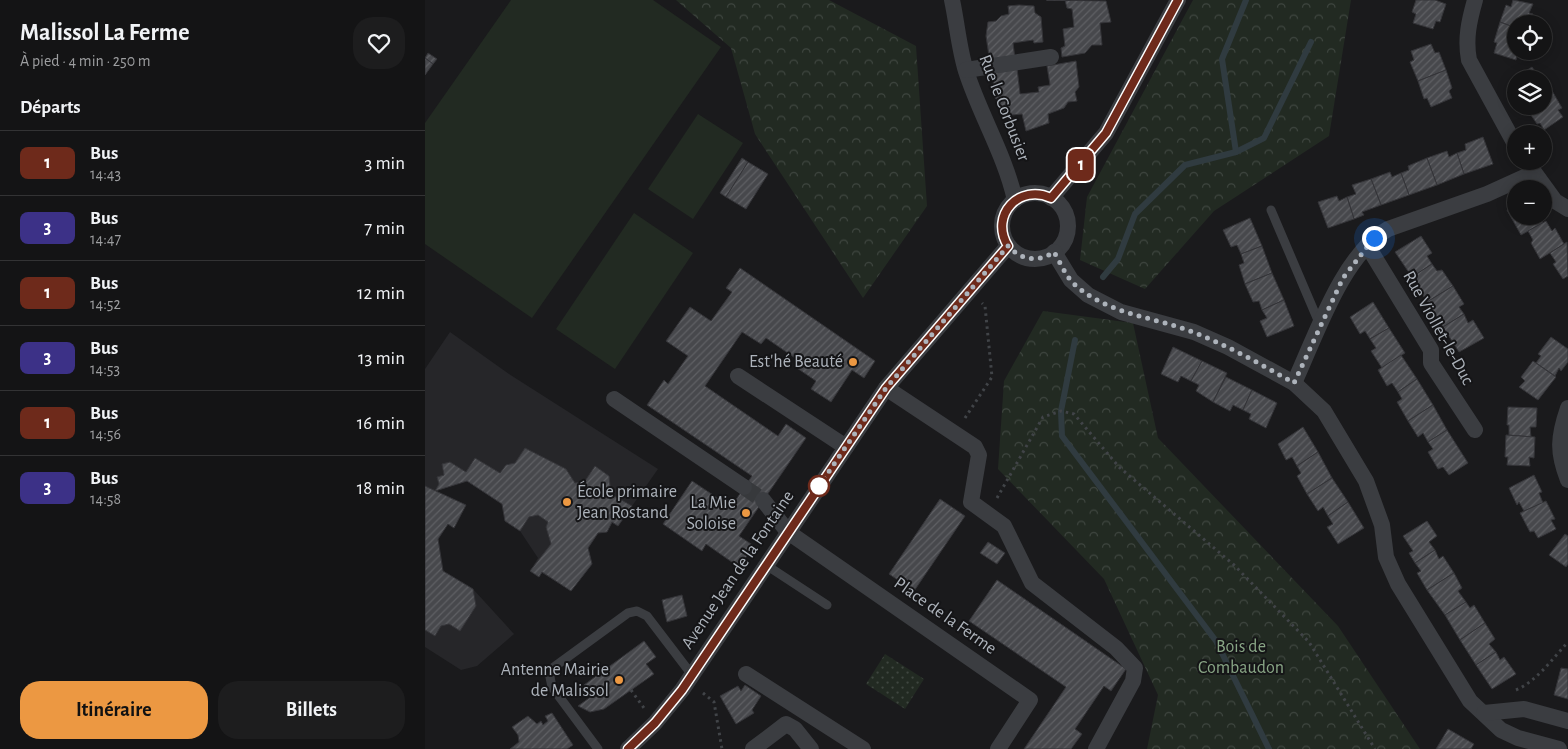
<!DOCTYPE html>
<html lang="fr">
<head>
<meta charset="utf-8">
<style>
  :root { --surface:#141415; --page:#1d1d1e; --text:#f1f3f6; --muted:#9d9ea0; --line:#333334; --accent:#ec9842 }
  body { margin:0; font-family:"Alegreya Sans",sans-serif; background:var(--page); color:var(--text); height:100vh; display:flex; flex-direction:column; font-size:19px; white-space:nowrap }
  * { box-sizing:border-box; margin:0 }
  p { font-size:16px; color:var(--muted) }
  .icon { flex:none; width:28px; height:28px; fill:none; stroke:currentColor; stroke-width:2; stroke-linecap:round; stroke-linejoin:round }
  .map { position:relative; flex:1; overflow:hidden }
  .side { display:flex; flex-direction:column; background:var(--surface); width:425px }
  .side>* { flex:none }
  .badge { padding:0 10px; border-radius:8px; font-size:18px; line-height:32px }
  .fabs { position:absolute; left:1082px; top:15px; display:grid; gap:10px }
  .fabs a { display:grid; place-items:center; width:45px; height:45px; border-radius:50%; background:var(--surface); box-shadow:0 2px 12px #0003,0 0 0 1px var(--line); font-size:25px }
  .you { position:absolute; width:25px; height:25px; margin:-12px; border:4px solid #fff; border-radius:50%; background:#1a73e8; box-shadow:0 0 0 8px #1a73e833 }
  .map>.badge { position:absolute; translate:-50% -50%; box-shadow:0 0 0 2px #fff }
  h2 { padding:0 20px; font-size:19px; line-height:45px }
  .round { display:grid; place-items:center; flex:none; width:52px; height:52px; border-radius:20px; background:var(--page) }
  .summary { display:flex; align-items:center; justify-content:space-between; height:85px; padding:0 20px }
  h1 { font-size:24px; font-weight:700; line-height:38px }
  .button { display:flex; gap:10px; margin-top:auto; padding:10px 20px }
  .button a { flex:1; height:58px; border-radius:20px; background:var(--accent); color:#111; font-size:20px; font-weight:700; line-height:58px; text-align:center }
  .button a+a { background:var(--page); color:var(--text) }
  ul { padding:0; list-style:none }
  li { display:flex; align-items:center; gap:15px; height:65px; padding:0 20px; border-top:1px solid var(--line) }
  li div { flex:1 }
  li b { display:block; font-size:19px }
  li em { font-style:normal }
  li .badge { min-width:55px; font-weight:700; text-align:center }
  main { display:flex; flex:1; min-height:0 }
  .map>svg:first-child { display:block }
  .built { fill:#262629 }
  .green { fill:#222a22 }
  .forest { fill:url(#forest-crowns) }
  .park { fill:url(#park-dots) }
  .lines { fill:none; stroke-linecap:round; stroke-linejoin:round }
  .stream { stroke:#303b40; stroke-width:6 }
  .building { fill:url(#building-hatch); stroke:#343438 }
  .street-tunnel { stroke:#37393c; stroke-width:16; stroke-dasharray:16 8; stroke-linecap:butt }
  .path { stroke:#414448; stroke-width:3; stroke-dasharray:2.5 4; stroke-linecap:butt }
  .lane { stroke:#3b3d41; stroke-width:9 }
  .street { stroke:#3b3d41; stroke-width:16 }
  .line-casing { stroke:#fff; stroke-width:11 }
  .line { stroke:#6e2a1b; stroke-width:8 }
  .walk { stroke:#adb3bb; stroke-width:5; stroke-dasharray:0 9 }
  .poi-dot { fill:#ec9842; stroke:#151517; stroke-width:2 }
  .stop-dot { fill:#fff; stroke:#6e2a1b; stroke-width:2.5 }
  .labels { text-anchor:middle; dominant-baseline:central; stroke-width:4; stroke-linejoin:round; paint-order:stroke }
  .street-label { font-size:18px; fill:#adb3bb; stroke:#151517 }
  .poi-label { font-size:18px; fill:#adb3bb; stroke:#151517; text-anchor:end }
  .park-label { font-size:18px; fill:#88a585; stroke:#151517 }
</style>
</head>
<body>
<main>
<section class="side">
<div class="summary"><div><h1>Malissol La Ferme</h1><p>À pied · 4 min · 250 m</p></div><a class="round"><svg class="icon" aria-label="heart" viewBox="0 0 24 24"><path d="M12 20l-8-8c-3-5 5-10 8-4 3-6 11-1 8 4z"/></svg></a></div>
<h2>Départs</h2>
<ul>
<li><span class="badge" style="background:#6e2a1b;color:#fff">1</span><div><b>Bus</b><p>14:43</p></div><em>3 min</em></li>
<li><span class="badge" style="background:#3c3187;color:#fff">3</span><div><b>Bus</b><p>14:47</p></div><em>7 min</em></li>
<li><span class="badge" style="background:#6e2a1b;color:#fff">1</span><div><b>Bus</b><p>14:52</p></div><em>12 min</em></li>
<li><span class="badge" style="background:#3c3187;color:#fff">3</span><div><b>Bus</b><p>14:53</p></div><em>13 min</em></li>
<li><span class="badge" style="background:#6e2a1b;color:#fff">1</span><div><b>Bus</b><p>14:56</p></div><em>16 min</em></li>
<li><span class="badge" style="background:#3c3187;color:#fff">3</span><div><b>Bus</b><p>14:58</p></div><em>18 min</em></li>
</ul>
<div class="button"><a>Itinéraire</a><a>Billets</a></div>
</section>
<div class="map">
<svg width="1143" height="749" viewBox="0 0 1143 749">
  <defs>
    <pattern id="forest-crowns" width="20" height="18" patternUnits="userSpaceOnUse" patternTransform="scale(1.25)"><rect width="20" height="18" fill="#222a22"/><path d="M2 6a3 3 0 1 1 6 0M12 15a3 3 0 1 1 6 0" fill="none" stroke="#3f4640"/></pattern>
    <pattern id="park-dots" width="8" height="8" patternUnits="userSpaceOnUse" patternTransform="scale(1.25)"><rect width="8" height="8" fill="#222a22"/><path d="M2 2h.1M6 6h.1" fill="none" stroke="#3f4640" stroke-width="1.8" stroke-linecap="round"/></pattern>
    <pattern id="building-hatch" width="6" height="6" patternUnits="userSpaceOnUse" patternTransform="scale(1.25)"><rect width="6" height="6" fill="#47484c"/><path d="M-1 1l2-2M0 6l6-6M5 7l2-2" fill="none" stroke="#5f6064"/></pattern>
  </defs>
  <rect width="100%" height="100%" fill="#1a1a1c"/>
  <!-- built -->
  <path class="built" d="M25 332 84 374 233 469 193 526 187 523 182 532 173 533 163 548 167 564 146 591 117 573 114 577 105 571 113 558 95 531 80 521 77 504 42 481 11 491 41 505 29 528 23 524 13 539 18 571 48 589 89 634 52 666 36 670 0 647V369Z"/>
  <!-- green -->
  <g class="green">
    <path d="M86 0H228L296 47 107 318 0 244V123Z"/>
    <path d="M273 114 318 143 268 219 223 189Z"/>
    <path d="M209 213 268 253 190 369 131 329Z"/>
  </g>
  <!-- forest -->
  <g class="forest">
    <path d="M251 0H404L491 46 502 206 438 298 330 134 306 48Z"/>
    <path d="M768 0H926L904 136 789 211 720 289 655 260 662 197Z"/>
    <path d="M618 311 708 323 733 438 913 626 995 749H722L733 695 679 579 573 469 579 381Z"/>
  </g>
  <!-- park -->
  <path class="park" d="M460 654 499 679 480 709 441 684Z"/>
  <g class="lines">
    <!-- stream -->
    <g class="stream">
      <path d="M811 152 839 138 886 42"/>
      <path d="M678 277 693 259 710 214 760 165 811 152 797 59 821 0"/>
      <path d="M650 340 636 411 637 436 791 641 844 749"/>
    </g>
  </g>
  <!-- building -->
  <g class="building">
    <path d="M621 0 681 1 686 22 675 23 677 45H667L660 53 637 57 636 48 640 46 638 29 649 27 647 9 642 8 640 0Z"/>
    <path d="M991 0H1010L1021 4 1015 22 1011 21 1008 29 988 23 991 14 987 12Z"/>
    <path d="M1088 0 1108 4 1104 13 1108 14 1105 24H1091V28L1075 22 1081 5 1086 7Z"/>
    <path d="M594 5 609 6 610 13 616 17 618 42 609 43 608 40 588 43 590 59 565 63 561 36 563 22 571 21 576 16 584 14 583 6Z"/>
    <path d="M1075 22 1091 28V51H1093L1091 60 1069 53 1072 43 1069 42Z"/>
    <path d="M1006 44 1010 53 1014 52 1021 70 993 81 985 62 989 60 986 51Z"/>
    <path d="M3 53 12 59 8 64 0 58Z"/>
    <path d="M0 58 8 64 0 75Z"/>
    <path d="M651 61 654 87 650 92 652 101 643 102 639 108 623 114 624 123 601 131 597 114 587 115 576 112 574 101 570 98 567 72 592 68 595 94 614 92 613 87 625 85 622 66Z"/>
    <path d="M1107 67 1113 76 1117 75 1126 89 1119 94V79H1091V83L1088 79Z"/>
    <path d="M1021 70 1027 88 1024 91 1027 98 1006 107 1002 98 999 99 993 81Z"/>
    <path d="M1126 89 1137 108 1133 110 1138 117 1119 130 1115 123 1112 124 1100 106H1119V94Z"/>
    <path d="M1058 137 1068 164 1039 174 1032 153 1041 150 1040 144Z"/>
    <path d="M1022 151 1024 157 1032 153 1039 174 1012 185 1002 158Z"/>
    <path d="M317 158 323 162 301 197 295 193Z"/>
    <path d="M1002 158 1012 185 984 195 976 173 984 170 983 166Z"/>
    <path d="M323 162 343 174 321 209 301 197Z"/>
    <path d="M965 172 967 177 976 173 984 195 956 205 946 179Z"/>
    <path d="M946 179 956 205 937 212 939 215 929 219 922 197 931 194 927 185Z"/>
    <path d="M912 196 914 201 922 197 929 219 903 228 893 202Z"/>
    <path d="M1091 205V216H1114L1118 223 1096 235 1082 210Z"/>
    <path d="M825 218 837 246 816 254 812 245 806 247 798 230Z"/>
    <path d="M1121 221 1127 231 1130 228 1139 244 1115 259 1106 243 1108 240 1103 231Z"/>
    <path d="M996 236 1007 253 1002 256 1007 264 987 277 970 252Z"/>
    <path d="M1142 242 1143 276 1138 279 1128 264 1131 262 1125 253Z"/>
    <path d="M837 246 847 273 820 284 814 265 819 263 816 254Z"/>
    <path d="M1007 264 1012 271 1017 270 1028 286 1002 302 987 277Z"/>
    <path d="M315 268 450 361 439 378 427 370 406 402 386 389 391 381 369 366 373 360 341 338 336 344 317 332 280 386 353 436 361 424 381 438 314 536 329 546 314 567 281 544 277 551 238 524 267 481 306 507 327 476 222 405 239 380 243 384 263 356 241 341 265 307 286 321 307 292 301 288Z"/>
    <path d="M847 273 859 300 837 310 834 301 828 302 820 284Z"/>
    <path d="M1028 286 1039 304 1034 307 1039 314 1018 327 1002 302Z"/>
    <path d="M859 300 869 326 842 337 835 321 842 318 837 310Z"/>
    <path d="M948 302 964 328 945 339 940 331 935 334 925 317Z"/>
    <path d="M1039 314 1043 323 1048 320 1059 338 1034 352 1018 327Z"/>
    <path d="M964 328 980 353 957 368 946 351 951 348 945 339Z"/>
    <path d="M1126 337 1143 349V362L1136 371 1134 368 1130 376 1111 363 1116 356 1113 354Z"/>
    <path d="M748 347 777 361 766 381 756 376 753 382 736 374Z"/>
    <path d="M976 355 992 379 973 392 967 383 962 386 953 370Z"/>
    <path d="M777 361 802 373 788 402 771 391 774 385 766 381Z"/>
    <path d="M1108 361 1131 377 1113 400 1094 387 1100 381 1096 377Z"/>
    <path d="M801 377 827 390 818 410 808 405 805 411 788 402Z"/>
    <path d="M992 379 1008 405 983 421 972 402 977 399 973 392Z"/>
    <path d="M827 390 852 403 841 428 824 419 826 414 818 410Z"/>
    <path d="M1008 405 1022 430 1003 442 998 433 993 437 983 421Z"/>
    <path d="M1083 407 1112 408 1111 427H1105L1106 437 1084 435V425H1082Z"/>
    <path d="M878 427 893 452 872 466 867 457 861 460 853 444Z"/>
    <path d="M1022 430 1043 463 1024 475 1018 467 1013 469 1003 452 1008 449 1003 442Z"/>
    <path d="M1081 435 1110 437 1109 458 1104 457 1105 466 1082 465 1083 457H1080Z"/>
    <path d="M100 448 141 469 150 483 160 481 170 466 184 476 186 494 207 506 193 526 187 522 182 532 173 533 163 548 167 564 146 591 117 572 114 577 105 571 126 544 121 527 123 522 113 515 104 517 95 531 80 521 77 504 42 481 10 491 14 484 12 477 19 475 17 464 25 462 41 472 50 458 75 473 81 465 90 463Z"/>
    <path d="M893 452 907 478 882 494 872 476 876 473 872 466Z"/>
    <path d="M1109 475 1117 492 1114 493 1118 503 1099 511 1094 502 1092 505 1084 488Z"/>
    <path d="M907 478 923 502 903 516 898 507 893 511 882 494Z"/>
    <path d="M0 486 41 505 29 528 23 524 13 539 18 571 48 589 51 606 35 631 24 624 16 626 10 636 0 630Z"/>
    <path d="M515 499 540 516 489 591 464 574Z"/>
    <path d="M1121 501 1130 519 1126 520 1131 529 1113 538 1109 531 1105 532 1095 513Z"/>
    <path d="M923 502 939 528 913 544 902 527 908 524 903 516Z"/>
    <path d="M1002 521 1012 536 1004 542 1010 550 990 563 984 553 988 551 978 536Z"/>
    <path d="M1140 534 1143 536V564L1141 567 1124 555Z"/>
    <path d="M563 542 580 553 572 564 555 553Z"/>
    <path d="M1010 550 1014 559 1018 556 1029 573 1002 590 992 573 996 571 990 563Z"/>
    <path d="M1029 573 1037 588 1033 591 1041 602 1020 615 1002 590Z"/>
    <path d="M572 580 701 669 686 691 679 686 650 729 657 734 646 749H599L641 687 544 621Z"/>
    <path d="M257 595 262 616 242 622 237 600Z"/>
    <path d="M1041 602 1045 608 1049 605 1060 623 1035 640 1020 615Z"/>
    <path d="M1060 623 1070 639 1064 644 1071 652 1051 665 1035 640Z"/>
    <path d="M219 641 231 657 221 664 229 674 179 709 165 712 153 706 167 696 159 685Z"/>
    <path d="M1071 652 1075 660 1079 657 1091 674 1067 689 1051 665Z"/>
    <path d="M1136 668 1143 669V699L1129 695Z"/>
    <path d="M320 685 336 696 327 710 329 713 311 724 295 696 313 686 316 691Z"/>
    <path d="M127 713 148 745 142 749H85L94 742 93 735 87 727 103 716 112 724 116 721 118 725 123 721 120 716Z"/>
    <path d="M1023 729 1049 744 1046 749H1011Z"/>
  </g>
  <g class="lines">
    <!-- street-tunnel -->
    <path class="street-tunnel" d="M319 487 338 500"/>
    <!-- path -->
    <g class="path">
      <path d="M540 418 567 377 560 306 557 303"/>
      <path d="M572 498 618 417 636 411 649 414 694 467 809 565 884 642 950 749"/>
      <path d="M206 690 219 708"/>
      <path d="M1091 690C1112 681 1128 658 1143 642"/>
      <path d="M278 693 289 702 297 749"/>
    </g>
    <!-- lane -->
    <g class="lane">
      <path d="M846 210 895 325"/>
      <path d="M341 565 402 605"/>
      <path d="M173 749 127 687 125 677 129 667 203 613 212 611 222 616 267 675"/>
    </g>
    <!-- street -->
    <g class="street">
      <path d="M527 0C532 23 534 49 541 71 555 115 580 155 590 200"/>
      <path d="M1050 0C1044 21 1040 39 1044 60L1091 146"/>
      <path d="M541 70 626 57"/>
      <path d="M1101 161 1130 201 1143 209"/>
      <circle cx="610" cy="226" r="33"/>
      <path d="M626 198 681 133 753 0"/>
      <path d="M942 245 1006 350V363L1050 430"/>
      <path d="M629 252 646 280 663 295 696 312 769 332 803 347 869 383 899 411 941 481 957 525 961 557 973 584 1045 701 1076 730 1093 738 1134 749"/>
      <path d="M313 376 421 447"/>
      <path d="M869 383C891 336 917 255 963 229L1062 194 1108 173"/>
      <path d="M461 388 550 447 554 455 546 502 579 526 607 583 691 648 710 668 708 681 671 749"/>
      <path d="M189 399 319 487"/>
      <path d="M1143 408C1133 437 1132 452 1143 480"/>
      <path d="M338 500 363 532 605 700 573 749"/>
      <path d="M321 674 438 749"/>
      <path d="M1059 713 1099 709 1143 721"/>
      <path d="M203 749 230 723 257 690 461 388 583 246"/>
      <path d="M328 749 361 724 370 729 386 749"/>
    </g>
  </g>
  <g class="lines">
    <!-- line casing -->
    <g class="line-casing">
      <path id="line" d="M203 749 230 723 257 690 461 388 583 246C564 215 595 183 626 198L681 133 753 0"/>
    </g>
    <!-- line -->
    <use href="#line" class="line"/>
    <!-- walk -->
    <path class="walk" d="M394 486 461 388 583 246C596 260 613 263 629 252 635 262 640 274 647 282 681 315 728 316 770 333 804 346 837 365 869 383L918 278 949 238"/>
  </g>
  <!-- markers -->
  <g class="poi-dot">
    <circle cx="428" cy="362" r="5"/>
    <circle cx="142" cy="502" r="5"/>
    <circle cx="321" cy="513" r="5"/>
    <circle cx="194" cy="680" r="5"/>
  </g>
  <circle class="stop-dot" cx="394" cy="486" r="10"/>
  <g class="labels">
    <!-- street labels -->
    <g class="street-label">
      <text transform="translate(579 108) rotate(69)">Rue le Corbusier</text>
      <text transform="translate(1013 328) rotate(61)">Rue Viollet-le-Duc</text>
      <text transform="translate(313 570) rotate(-56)">Avenue Jean de la Fontaine</text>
      <text transform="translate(520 616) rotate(35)">Place de la Ferme</text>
    </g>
    <!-- poi labels -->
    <g class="poi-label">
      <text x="418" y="362">Est'hé Beauté</text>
      <text x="152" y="492" text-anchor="start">École primaire<tspan x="152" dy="21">Jean Rostand</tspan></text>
      <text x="311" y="503">La Mie<tspan x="311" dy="21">Soloise</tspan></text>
      <text x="184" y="670">Antenne Mairie<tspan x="184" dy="21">de Malissol</tspan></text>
    </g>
    <!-- park labels -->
    <g class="park-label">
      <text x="816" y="647">Bois de<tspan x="816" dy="21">Combaudon</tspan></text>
    </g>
  </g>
</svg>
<div class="fabs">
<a><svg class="icon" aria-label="locate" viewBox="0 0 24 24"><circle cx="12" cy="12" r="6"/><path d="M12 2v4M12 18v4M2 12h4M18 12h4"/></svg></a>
<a><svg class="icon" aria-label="layers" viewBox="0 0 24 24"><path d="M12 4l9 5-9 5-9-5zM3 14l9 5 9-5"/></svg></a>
<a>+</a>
<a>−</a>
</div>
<div class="you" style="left:949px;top:238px"></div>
<b class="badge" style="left:656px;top:165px;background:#6e2a1b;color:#fff">1</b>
</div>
</main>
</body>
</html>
